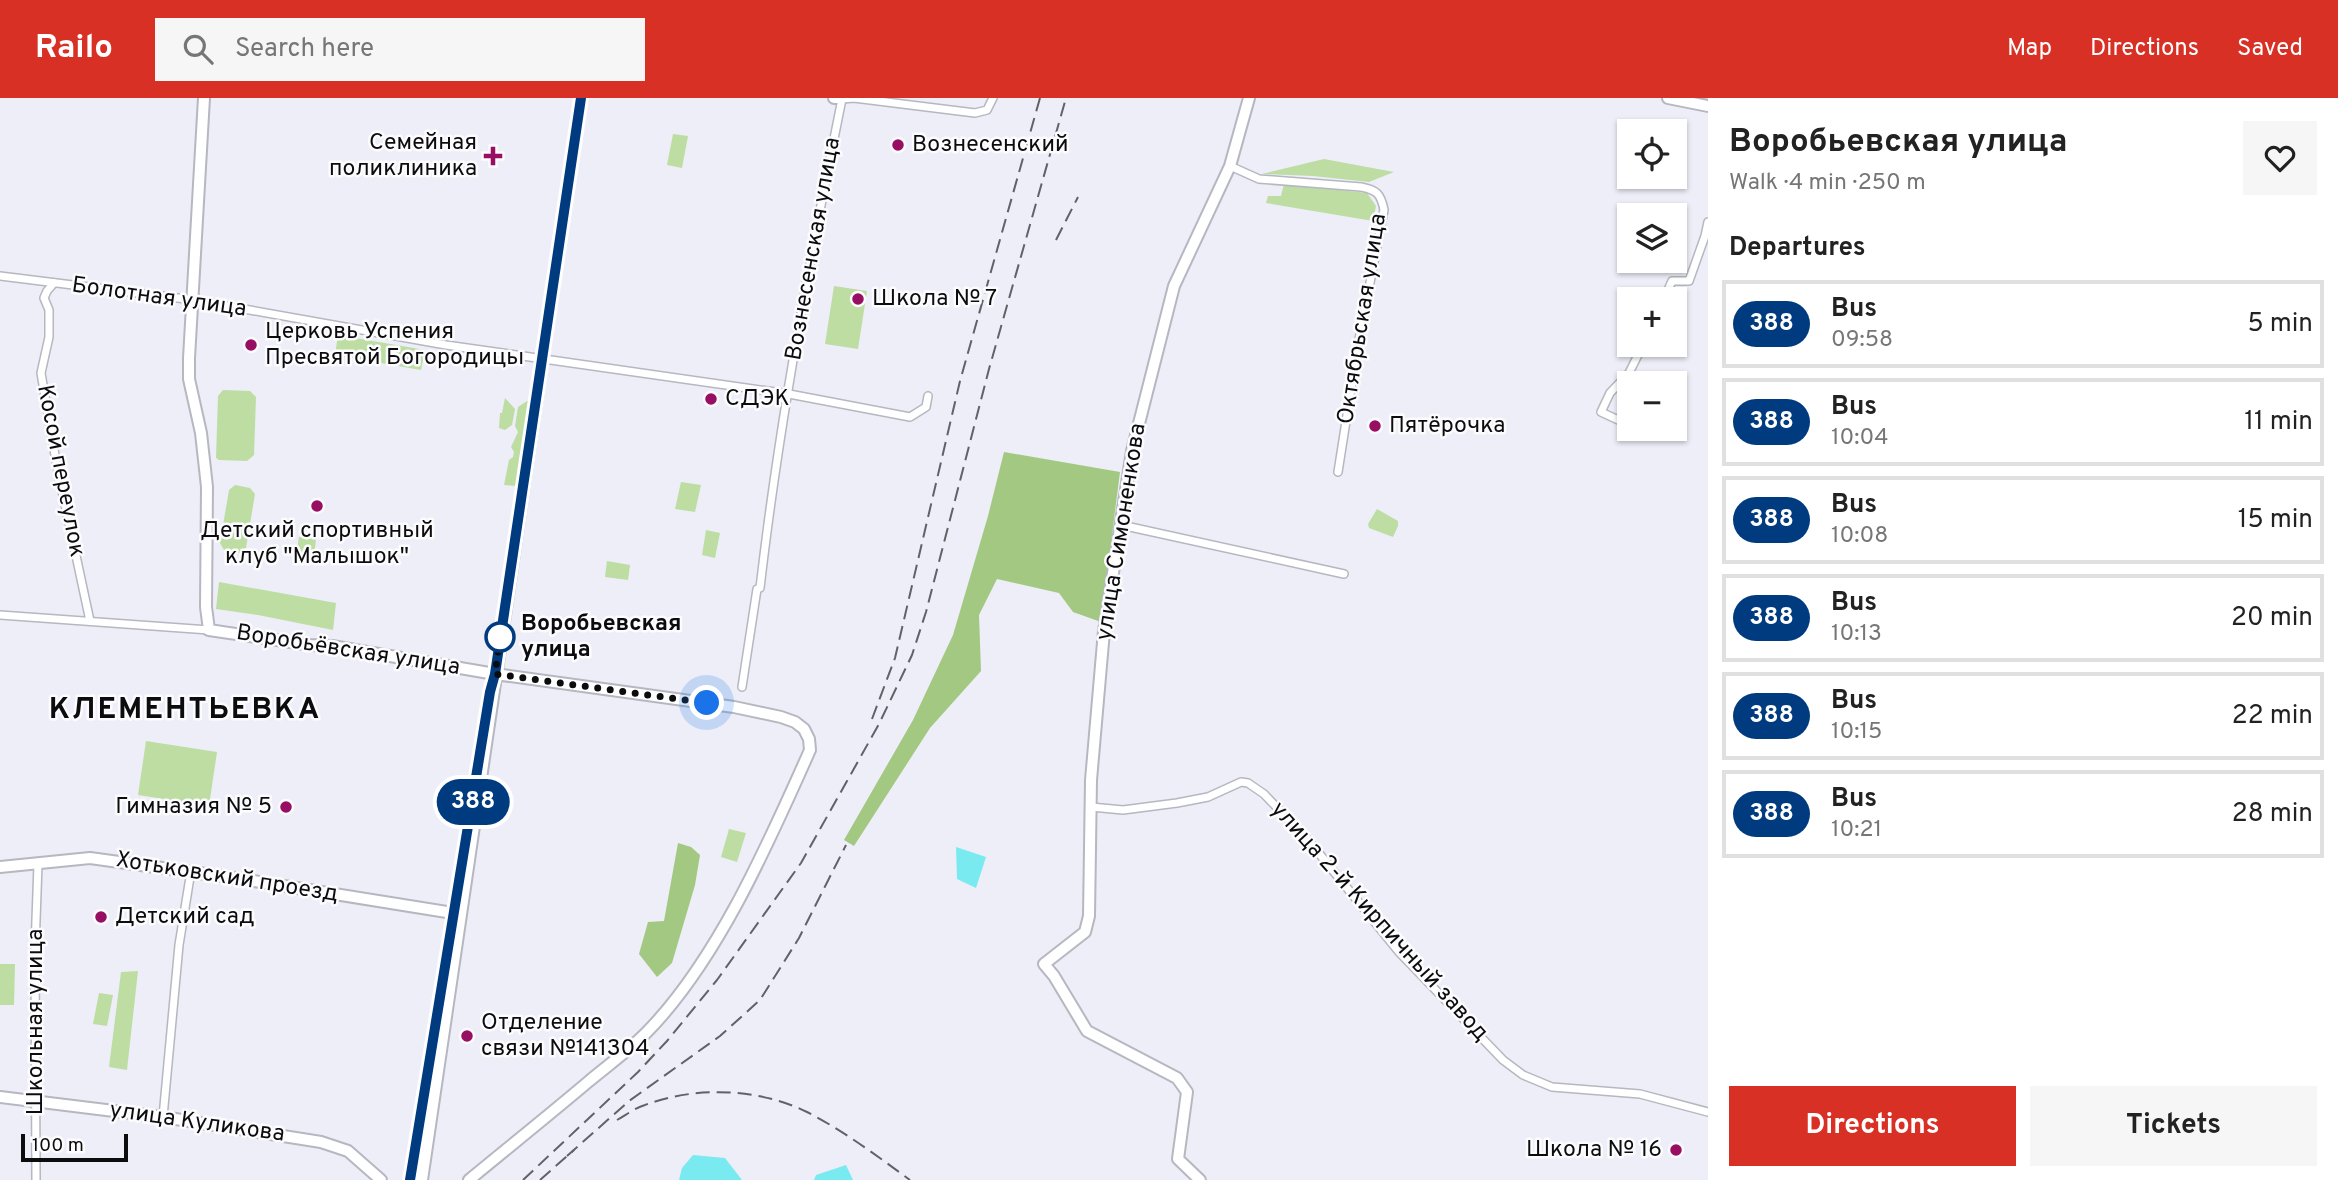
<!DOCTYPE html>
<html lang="en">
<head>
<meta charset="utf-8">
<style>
  :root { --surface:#fff; --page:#f6f6f6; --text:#222; --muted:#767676; --line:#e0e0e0; --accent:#d93025 }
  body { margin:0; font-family:Overpass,sans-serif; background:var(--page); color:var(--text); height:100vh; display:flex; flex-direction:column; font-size:26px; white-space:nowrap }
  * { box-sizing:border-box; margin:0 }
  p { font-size:23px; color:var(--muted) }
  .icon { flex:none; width:38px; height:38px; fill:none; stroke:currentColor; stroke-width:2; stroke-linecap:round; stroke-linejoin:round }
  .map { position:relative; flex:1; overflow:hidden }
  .side { display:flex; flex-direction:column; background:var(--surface); width:630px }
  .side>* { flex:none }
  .badge { padding:0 14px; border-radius:23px; font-size:24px; line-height:46px }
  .buttons { position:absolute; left:1617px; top:21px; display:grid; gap:14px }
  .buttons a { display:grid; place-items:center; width:70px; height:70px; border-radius:0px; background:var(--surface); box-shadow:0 2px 5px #0004; font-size:35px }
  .scale { position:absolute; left:21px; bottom:18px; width:107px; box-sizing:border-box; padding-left:7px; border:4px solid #0c0c0f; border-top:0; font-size:19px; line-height:24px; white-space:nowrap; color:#0c0c0f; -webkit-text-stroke:5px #fcfcfe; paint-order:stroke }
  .you { position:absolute; width:35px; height:35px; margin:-18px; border:5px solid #fff; border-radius:50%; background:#1a73e8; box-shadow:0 0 0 10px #1a73e833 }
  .map>.badge { position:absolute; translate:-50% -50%; box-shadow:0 0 0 4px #fff }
  h2 { padding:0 21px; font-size:26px; line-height:63px }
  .round { display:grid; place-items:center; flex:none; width:74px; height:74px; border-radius:0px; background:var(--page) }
  .head { display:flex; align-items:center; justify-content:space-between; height:119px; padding:0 21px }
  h1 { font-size:33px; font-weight:700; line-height:52px }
  .primary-button { display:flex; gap:14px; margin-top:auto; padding:14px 21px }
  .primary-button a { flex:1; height:80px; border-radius:0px; background:var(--accent); color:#fff; font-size:28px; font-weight:700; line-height:80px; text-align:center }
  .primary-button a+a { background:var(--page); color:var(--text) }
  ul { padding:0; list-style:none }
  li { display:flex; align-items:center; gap:21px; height:88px; margin:0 14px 10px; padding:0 7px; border:4px solid var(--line); border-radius:0px }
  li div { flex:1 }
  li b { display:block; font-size:26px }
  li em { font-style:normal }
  li .badge { min-width:77px; font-weight:700; text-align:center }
  header { display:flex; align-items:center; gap:42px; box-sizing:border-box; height:98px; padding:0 35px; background:var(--accent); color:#fff }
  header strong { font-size:33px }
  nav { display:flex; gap:38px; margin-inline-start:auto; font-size:24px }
  .search { width:490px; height:63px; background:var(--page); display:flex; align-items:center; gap:18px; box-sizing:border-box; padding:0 24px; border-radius:0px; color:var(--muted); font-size:26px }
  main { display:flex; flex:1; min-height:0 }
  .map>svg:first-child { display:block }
  .green { fill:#bddda3 }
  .forest { fill:#a3c881 }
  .water { fill:#79eaef }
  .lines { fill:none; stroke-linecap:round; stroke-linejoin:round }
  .street-casing { stroke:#b6b7c0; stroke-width:10 }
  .secondary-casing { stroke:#b6b7c0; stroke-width:14 }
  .street { stroke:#fff; stroke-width:7 }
  .secondary { stroke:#fff; stroke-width:10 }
  .rail { stroke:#616267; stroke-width:2; stroke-dasharray:14 7; stroke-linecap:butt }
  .line-casing { stroke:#fff; stroke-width:16 }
  .line { stroke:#003b80; stroke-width:10 }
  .walk { stroke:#0c0c0f; stroke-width:7; stroke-dasharray:0 12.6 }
  .poi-dot { fill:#980e62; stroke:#fcfcfe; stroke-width:2.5 }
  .stop-dot { fill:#fff; stroke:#003b80; stroke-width:3.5 }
  .labels { text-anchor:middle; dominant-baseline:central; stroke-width:5; stroke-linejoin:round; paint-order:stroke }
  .poi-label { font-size:23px; fill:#0c0c0f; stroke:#fcfcfe; text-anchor:start }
  .street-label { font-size:23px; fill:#0c0c0f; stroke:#fcfcfe }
  .stop-label { font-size:23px; font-weight:bold; fill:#0c0c0f; stroke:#fcfcfe; text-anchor:start }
  .district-label { font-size:30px; font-weight:bold; letter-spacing:2px; fill:#0c0c0f; stroke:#fcfcfe }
</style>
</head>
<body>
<header>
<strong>Railo</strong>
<div class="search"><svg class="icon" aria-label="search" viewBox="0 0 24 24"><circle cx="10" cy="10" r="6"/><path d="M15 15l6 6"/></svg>Search here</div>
<nav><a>Map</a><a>Directions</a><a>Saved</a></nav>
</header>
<main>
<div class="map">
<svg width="1708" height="1082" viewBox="0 0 1708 1082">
  <rect width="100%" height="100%" fill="#edeef7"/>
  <!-- green -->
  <g class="green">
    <path d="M673 36 688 38 682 70 667 67Z"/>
    <path d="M1324 61 1394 74 1369 84 1313 78 1262 76Z"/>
    <path d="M1284 86 1367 95 1376 108 1373 123 1266 105 1268 98H1281Z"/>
    <path d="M834 188 867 193 858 251 825 246Z"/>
    <path d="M338 237 425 252 421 272 335 257Z"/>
    <path d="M223 292 250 293 256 299 254 357 247 363 219 362 216 360 218 298Z"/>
    <path d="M505 300 515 311 512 327 505 332 499 330 500 315H502Z"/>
    <path d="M527 303H529L516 388 504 387 509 362 513 359 514 354 511 349 518 334 515 328 518 309Z"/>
    <path d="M681 384 701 387 695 414 675 411Z"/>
    <path d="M235 387 250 390 255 396 246 450 239 455 224 452 220 445 229 392Z"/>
    <path d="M1377 411 1398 423V428L1393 439 1369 430 1368 426Z"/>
    <path d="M706 432 720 435 715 460 702 457Z"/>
    <path d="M299 439 316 441 314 459 296 457Z"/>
    <path d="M607 463 630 467 628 482 605 479Z"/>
    <path d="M219 484 336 505 333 532 258 517 216 511Z"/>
    <path d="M146 643 217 654 209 708 138 697Z"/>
    <path d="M729 731 746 735 737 764 721 759Z"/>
    <path d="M0 866H15L14 907H0Z"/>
    <path d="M138 873 127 972 109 969 121 874Z"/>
    <path d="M99 895 113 897 107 928 93 926Z"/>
  </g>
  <!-- forest -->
  <g class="forest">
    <path d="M1004 354 1120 374 1101 524 1073 514 1059 495 997 481 979 517 981 573 930 630 854 748 844 742 913 622 953 537 988 418Z"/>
    <path d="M678 745 691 749 700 757 695 787 672 865 657 879 639 856 648 824 664 823Z"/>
  </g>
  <!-- water -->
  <g class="water">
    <path d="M956 749 986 759 976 790 957 781Z"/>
    <path d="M693 1057 725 1060 742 1082H679L682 1070Z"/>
    <path d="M846 1067 853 1082H814L816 1077Z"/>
  </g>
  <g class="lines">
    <!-- street casing -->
    <g class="street-casing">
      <g id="street">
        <path d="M1230 68 1259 81 1361 89C1377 92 1381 96 1384 112L1358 247 1338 374"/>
        <path d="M0 178 194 202 446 247 789 296 910 319 926 309 928 298"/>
        <path d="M54 185 47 193 44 200 49 212V239L41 275 57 369 90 523"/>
        <path d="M1664 201 1672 183H1689L1705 138 1708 124"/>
        <path d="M1629 327 1601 314 1610 295 1629 275 1643 247"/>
        <path d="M1636 331 1639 332"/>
        <path d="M1121 427 1344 476"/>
        <path d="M0 517 209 532"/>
        <path d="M742 589 757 491 760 490C779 326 809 163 842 1L854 0 975 15 987 12 993 0"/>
        <path d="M1091 709 1123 712 1177 705 1208 699 1241 684 1248 685 1264 696 1309 743 1399 854 1503 962 1523 977 1552 989 1640 996 1708 1014"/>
        <path d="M163 1019 179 847 191 773"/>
        <path d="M36 1082 35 850 38 766"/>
      </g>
    </g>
    <!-- secondary casing -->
    <g class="secondary-casing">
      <g id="secondary">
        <path d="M204 0 189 260V281L201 335 207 389 206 509 209 532 310 547 332 548 495 576 734 609 781 619 795 624 804 631 809 641 810 652C769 744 717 864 645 936 628 953 607 968 588 984 549 1017 509 1049 469 1082"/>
        <path d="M834 0H842"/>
        <path d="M1668 0 1708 8"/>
        <path d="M0 769 90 760 235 780 453 815"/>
        <path d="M0 999 163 1019 321 1044 348 1053 381 1082"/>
        <path d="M410 1082 467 736"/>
        <path d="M422 1082 581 0"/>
        <path d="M1200 1082 1178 1061 1187 994 1177 980 1087 933 1054 878 1044 866 1085 834 1089 818 1091 682 1104 533 1132 353 1174 188 1230 68 1249 0"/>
      </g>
    </g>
    <!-- street -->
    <use href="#street" class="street"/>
    <!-- secondary -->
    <use href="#secondary" class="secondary"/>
    <!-- rail -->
    <g class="rail">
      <path d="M1056 142 1078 99"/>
      <path d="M872 621 895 560 960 283 1040 0"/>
      <path d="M617 1022C626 1017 635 1010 645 1007 695 988 759 990 807 1014 844 1033 877 1058 910 1082"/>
      <path d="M567 1058 629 1003 720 938 760 902 799 840 846 747"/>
      <path d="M523 1082 638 974 667 943 717 882 801 765 879 626 912 557 926 514 989 271 1066 0"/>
      <path d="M540 1082 574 1052"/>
    </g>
  </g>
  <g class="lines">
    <!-- line casing -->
    <g class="line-casing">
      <path id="line" d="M410 1082 490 594 495 576 581 0"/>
    </g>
    <!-- line -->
    <use href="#line" class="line"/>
    <!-- walk -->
    <path class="walk" d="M500 539 501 534 495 576 707 605"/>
  </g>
  <!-- markers -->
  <g class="poi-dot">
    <circle cx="898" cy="47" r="7"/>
    <path d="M489.5 47.5h7v7h7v7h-7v7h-7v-7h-7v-7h7z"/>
    <circle cx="858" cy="201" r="7"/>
    <circle cx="251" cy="247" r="7"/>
    <circle cx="711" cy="301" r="7"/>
    <circle cx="1375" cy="328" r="7"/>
    <circle cx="317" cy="408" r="7"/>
    <circle cx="286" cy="709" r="7"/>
    <circle cx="101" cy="819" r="7"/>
    <circle cx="467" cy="938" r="7"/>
    <circle cx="1676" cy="1052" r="7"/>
  </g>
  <circle class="stop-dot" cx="500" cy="539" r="14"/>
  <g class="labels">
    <!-- poi labels -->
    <g class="poi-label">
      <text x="477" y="45" text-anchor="end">Семейная<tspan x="477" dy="26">поликлиника</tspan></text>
      <text x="912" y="47">Вознесенский</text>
      <text x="872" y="201">Школа № 7</text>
      <text x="265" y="234">Церковь Успения<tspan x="265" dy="26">Пресвятой Богородицы</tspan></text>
      <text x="725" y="301">СДЭК</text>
      <text x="1389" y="328">Пятёрочка</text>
      <text x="317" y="433" text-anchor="middle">Детский спортивный<tspan x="317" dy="26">клуб "Малышок"</tspan></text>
      <text x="272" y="709" text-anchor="end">Гимназия № 5</text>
      <text x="115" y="819">Детский сад</text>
      <text x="481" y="925">Отделение<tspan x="481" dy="26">связи №141304</tspan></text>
      <text x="1662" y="1052" text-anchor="end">Школа № 16</text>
    </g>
    <!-- street labels -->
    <g class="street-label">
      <text transform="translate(814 151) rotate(-80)">Вознесенская улица</text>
      <text transform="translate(159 200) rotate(8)">Болотная улица</text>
      <text transform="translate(1363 221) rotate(-81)">Октябрьская улица</text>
      <text transform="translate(60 373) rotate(79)">Косой переулок</text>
      <text transform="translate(1122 434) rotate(-81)">улица Симоненкова</text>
      <text transform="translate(348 553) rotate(9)">Воробьёвская улица</text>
      <text transform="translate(227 780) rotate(9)">Хотьковский проезд</text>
      <text transform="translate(1379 824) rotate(48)">улица 2-й Кирпичный завод</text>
      <text transform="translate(36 924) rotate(-90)">Школьная улица</text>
      <text transform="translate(197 1025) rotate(8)">улица Куликова</text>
    </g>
    <!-- stop labels -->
    <g class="stop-label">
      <text x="521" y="526">Воробьевская<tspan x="521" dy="26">улица</tspan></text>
    </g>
    <!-- district labels -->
    <g class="district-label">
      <text x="185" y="612">КЛЕМЕНТЬЕВКА</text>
    </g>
  </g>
</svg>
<div class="buttons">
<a><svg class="icon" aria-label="locate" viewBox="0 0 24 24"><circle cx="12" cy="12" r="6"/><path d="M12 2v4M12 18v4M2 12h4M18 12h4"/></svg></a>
<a><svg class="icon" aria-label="layers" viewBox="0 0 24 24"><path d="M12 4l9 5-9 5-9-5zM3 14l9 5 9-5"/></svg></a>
<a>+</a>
<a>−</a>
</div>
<div class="scale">100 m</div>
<div class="you" style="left:707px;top:605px"></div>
<b class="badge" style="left:473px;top:704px;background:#003b80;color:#fff">388</b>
</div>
<section class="side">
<div class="head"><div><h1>Воробьевская улица</h1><p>Walk · 4 min · 250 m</p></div><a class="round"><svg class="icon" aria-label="heart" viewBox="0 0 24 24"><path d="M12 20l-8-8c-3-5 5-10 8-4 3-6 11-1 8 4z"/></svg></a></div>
<h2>Departures</h2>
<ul>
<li><span class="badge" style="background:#003b80;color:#fff">388</span><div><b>Bus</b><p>09:58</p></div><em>5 min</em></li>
<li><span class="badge" style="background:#003b80;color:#fff">388</span><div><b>Bus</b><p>10:04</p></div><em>11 min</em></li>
<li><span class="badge" style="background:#003b80;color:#fff">388</span><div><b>Bus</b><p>10:08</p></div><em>15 min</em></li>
<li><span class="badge" style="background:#003b80;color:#fff">388</span><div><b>Bus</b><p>10:13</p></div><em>20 min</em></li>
<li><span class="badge" style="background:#003b80;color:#fff">388</span><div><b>Bus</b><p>10:15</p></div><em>22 min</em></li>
<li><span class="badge" style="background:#003b80;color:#fff">388</span><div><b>Bus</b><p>10:21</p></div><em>28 min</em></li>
</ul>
<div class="primary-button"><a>Directions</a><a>Tickets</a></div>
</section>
</main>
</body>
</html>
